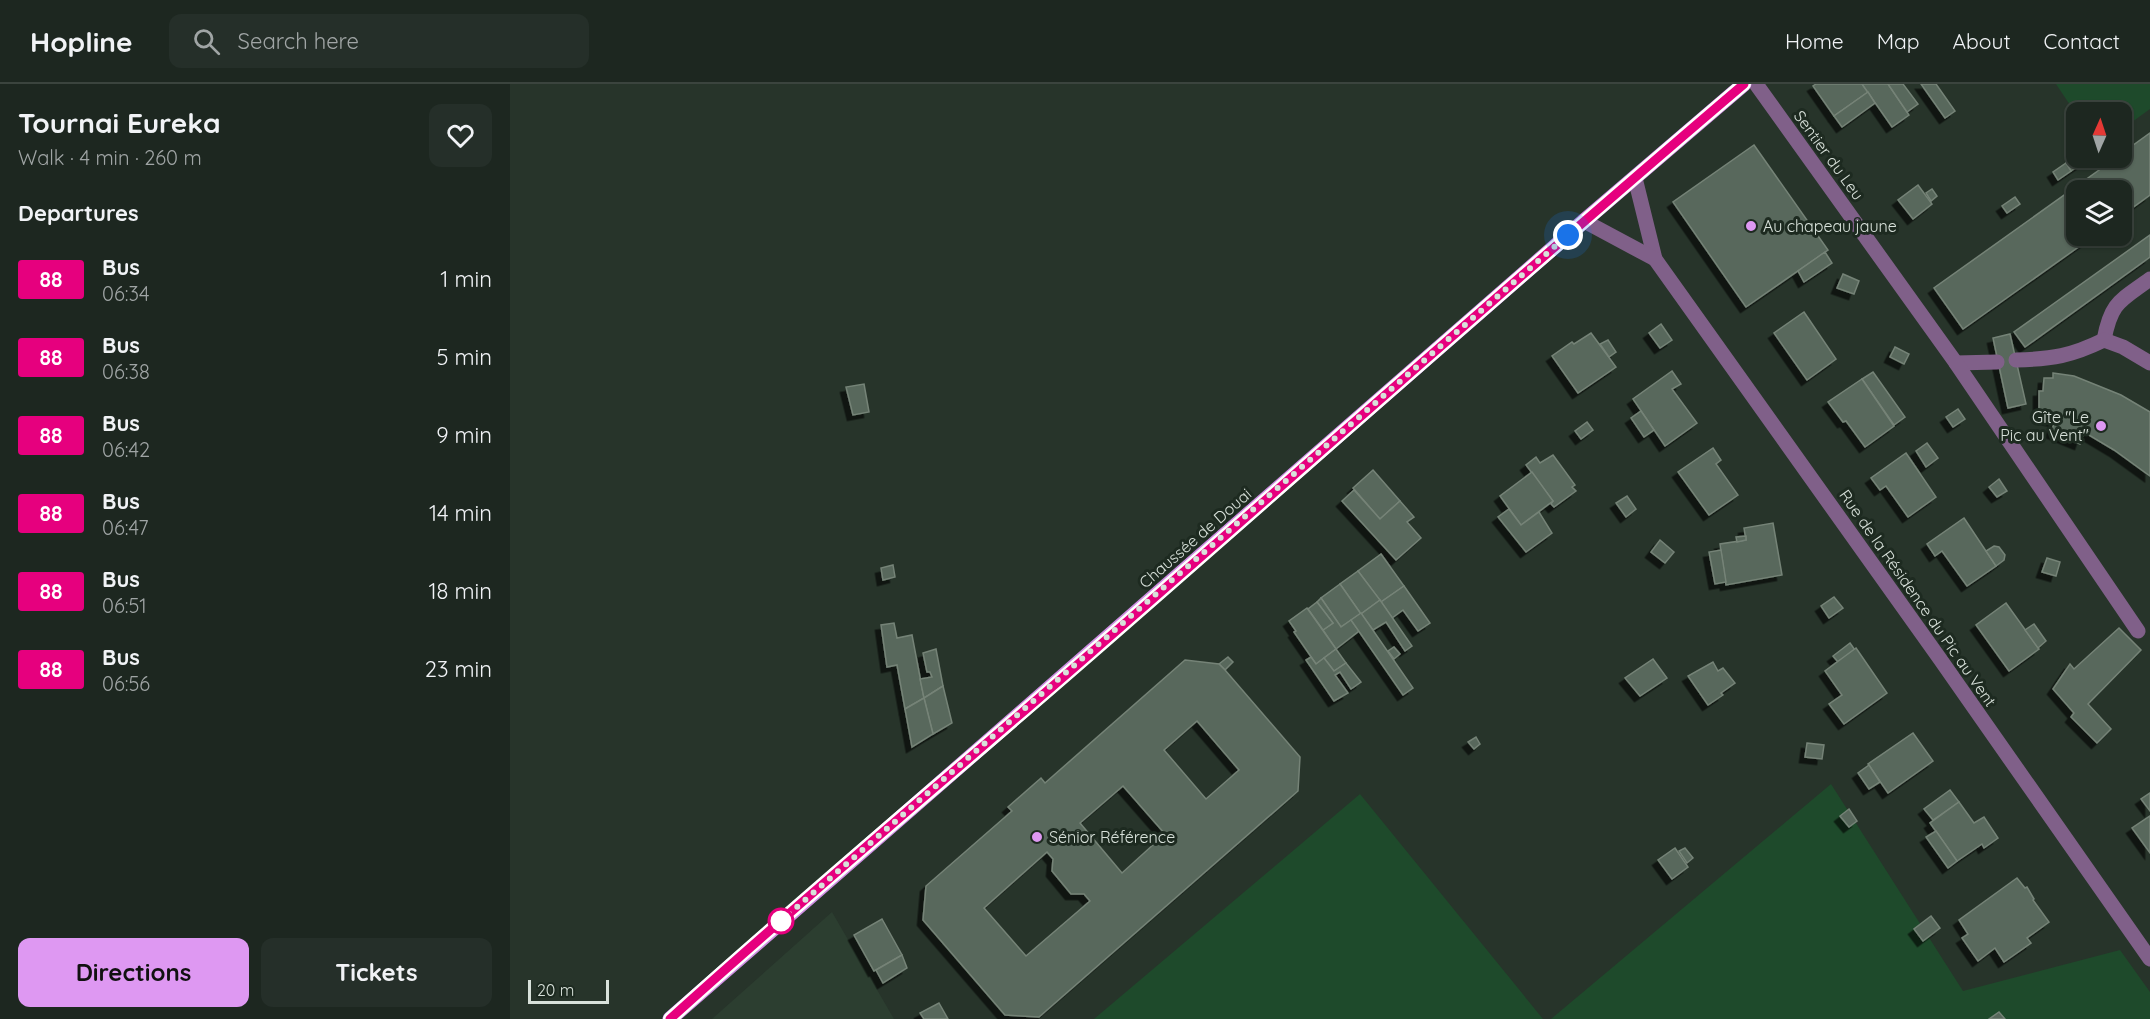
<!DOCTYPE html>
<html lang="en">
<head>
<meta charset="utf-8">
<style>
  :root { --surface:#1d2720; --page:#252f29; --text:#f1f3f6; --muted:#a0a5a5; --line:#3b443e; --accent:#de98f2 }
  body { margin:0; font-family:Quicksand,sans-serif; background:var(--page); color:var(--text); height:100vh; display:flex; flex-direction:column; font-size:22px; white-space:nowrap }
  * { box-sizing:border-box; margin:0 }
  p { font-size:20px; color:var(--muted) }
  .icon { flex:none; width:33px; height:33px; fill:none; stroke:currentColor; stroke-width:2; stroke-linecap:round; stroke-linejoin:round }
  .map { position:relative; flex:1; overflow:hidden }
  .sheet { display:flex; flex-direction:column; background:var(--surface); width:510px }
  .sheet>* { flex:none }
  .badge { padding:0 12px; border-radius:4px; font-size:21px; line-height:39px }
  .needle { width:39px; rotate:3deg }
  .controls { position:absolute; left:1556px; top:18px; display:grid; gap:12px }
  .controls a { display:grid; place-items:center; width:66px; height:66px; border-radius:12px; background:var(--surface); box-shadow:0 2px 4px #0004,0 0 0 2px var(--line); font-size:30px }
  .scale { position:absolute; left:18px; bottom:15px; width:81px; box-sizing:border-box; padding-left:6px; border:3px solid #d8e1da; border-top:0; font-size:16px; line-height:21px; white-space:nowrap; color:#d8e1da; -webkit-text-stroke:4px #1d2a20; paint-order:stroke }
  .you { position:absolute; width:30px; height:30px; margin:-15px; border:4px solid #fff; border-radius:50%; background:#1a73e8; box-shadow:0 0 0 9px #1a73e833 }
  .map>.badge { position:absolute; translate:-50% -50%; box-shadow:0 0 0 3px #fff }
  h2 { padding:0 18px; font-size:22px; line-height:54px }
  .round { display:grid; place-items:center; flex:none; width:63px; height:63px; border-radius:12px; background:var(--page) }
  .headline { display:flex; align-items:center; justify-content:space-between; height:102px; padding:0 18px }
  h1 { font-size:28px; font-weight:800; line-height:45px }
  .action { display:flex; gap:12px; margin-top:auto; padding:12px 18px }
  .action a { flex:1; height:69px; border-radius:12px; background:var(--accent); color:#111; font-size:24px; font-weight:800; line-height:69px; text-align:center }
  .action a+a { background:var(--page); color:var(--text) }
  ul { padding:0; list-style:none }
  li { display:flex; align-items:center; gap:18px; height:78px; padding:0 18px }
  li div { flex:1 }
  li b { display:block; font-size:22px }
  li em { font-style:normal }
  li .badge { min-width:66px; font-weight:700; text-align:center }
  header { display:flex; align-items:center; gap:36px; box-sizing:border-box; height:84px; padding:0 30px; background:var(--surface); border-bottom:2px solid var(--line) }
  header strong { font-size:28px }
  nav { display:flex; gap:33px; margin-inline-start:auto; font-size:21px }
  .search { width:420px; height:54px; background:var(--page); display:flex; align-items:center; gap:15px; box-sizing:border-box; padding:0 21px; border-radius:12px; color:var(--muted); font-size:22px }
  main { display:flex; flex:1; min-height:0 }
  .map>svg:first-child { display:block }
  .built { fill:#2c3e30 }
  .green { fill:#1e4a2b }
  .building { fill:#58675b; stroke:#758377; stroke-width:1.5; fill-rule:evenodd; filter:url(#shadow) }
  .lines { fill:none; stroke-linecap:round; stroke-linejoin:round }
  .minor { stroke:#806089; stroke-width:15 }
  .major { stroke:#cf8ee3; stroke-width:15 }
  .line-casing { stroke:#fff; stroke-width:14 }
  .line { stroke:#e6007e; stroke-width:9 }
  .walk { stroke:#d8e1da; stroke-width:6; stroke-dasharray:0 10.8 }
  .poi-dot { fill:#de98f2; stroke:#1d2a20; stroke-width:2 }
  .stop-dot { fill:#fff; stroke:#e6007e; stroke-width:3 }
  .labels { text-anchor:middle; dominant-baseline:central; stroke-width:6; stroke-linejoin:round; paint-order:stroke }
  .street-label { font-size:16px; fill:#d8e1da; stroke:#1d2a20 }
  .poi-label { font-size:16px; fill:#d8e1da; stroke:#1d2a20; text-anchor:start }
</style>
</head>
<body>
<header>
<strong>Hopline</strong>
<div class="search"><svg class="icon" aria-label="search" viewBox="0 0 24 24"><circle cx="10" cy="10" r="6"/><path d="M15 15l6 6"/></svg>Search here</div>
<nav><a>Home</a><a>Map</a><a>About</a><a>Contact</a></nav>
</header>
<main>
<section class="sheet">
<div class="headline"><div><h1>Tournai Eureka</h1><p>Walk · 4 min · 260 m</p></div><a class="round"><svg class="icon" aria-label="heart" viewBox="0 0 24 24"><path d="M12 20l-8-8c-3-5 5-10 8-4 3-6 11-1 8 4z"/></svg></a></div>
<h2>Departures</h2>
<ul>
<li><span class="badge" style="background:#e6007e;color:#fff">88</span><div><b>Bus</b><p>06:34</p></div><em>1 min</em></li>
<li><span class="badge" style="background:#e6007e;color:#fff">88</span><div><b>Bus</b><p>06:38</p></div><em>5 min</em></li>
<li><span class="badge" style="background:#e6007e;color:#fff">88</span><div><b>Bus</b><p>06:42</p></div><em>9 min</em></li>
<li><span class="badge" style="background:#e6007e;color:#fff">88</span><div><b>Bus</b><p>06:47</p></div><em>14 min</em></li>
<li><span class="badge" style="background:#e6007e;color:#fff">88</span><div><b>Bus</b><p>06:51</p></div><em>18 min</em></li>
<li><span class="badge" style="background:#e6007e;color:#fff">88</span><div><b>Bus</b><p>06:56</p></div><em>23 min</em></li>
</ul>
<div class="action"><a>Directions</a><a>Tickets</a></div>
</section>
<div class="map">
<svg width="1640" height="935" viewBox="0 0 1640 935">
  <defs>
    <filter id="shadow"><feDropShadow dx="-5.5" dy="5.5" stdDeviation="0" flood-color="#0009"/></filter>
  </defs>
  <rect width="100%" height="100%" fill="#27342a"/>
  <!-- built -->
  <path class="built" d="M322 828 384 935H202Z"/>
  <!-- green -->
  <g class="green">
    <path d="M1546 0H1640V25L1611 46V28L1566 30Z"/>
    <path d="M1321 700 1453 907 1610 866 1640 908V935H1041Z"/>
    <path d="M850 710 1033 935H584Z"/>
  </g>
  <!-- building -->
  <g class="building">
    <path d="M1306 0H1352L1358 8 1324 32 1303 2Z"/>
    <path d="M1352 0H1378L1399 31 1382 43Z"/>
    <path d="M1378 0H1393L1408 20 1397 28Z"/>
    <path d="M1411 0H1426L1445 27 1435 34Z"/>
    <path d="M1358 8 1365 19 1332 43 1324 32Z"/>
    <path d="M1640 49V111L1611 132V106H1566V152H1584L1453 245 1424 204 1606 74H1611V70Z"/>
    <path d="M1244 61 1318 166 1236 223 1163 118Z"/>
    <path d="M1566 72 1573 74 1576 77 1561 87 1556 79Z"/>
    <path d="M1556 79 1561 87 1548 96 1543 88Z"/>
    <path d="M1408 101 1422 120 1403 135 1388 116Z"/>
    <path d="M1422 105 1427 112 1421 117 1416 109Z"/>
    <path d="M1505 113 1510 120 1497 129 1492 122Z"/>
    <path d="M1640 151V173L1515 263 1504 248Z"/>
    <path d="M1315 168 1322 179 1294 198 1288 187Z"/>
    <path d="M1333 190 1349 197 1344 210 1327 204Z"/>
    <path d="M1294 228 1326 275 1297 296 1264 249Z"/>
    <path d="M1151 240 1162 256 1150 264 1139 249Z"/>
    <path d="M1081 249 1106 283 1068 309 1042 272 1062 258 1064 260Z"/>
    <path d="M1500 250 1516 320 1498 324 1483 254Z"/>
    <path d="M1098 256 1106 268 1099 273 1090 260Z"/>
    <path d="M1385 263 1399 270 1394 280 1380 273Z"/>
    <path d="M1162 287 1171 300 1162 305 1187 339 1155 362 1123 315Z"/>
    <path d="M1363 288 1395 333 1384 341 1352 295Z"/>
    <path d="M1543 289 1564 292 1611 311 1640 328V392L1604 366 1574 348 1570 360 1541 348 1545 337 1529 333V307H1533L1534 294H1543Z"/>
    <path d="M1352 295 1384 342 1355 363 1336 337 1333 338 1318 318Z"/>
    <path d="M354 300 359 328 343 331 336 303Z"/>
    <path d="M1448 325 1455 335 1443 343 1436 333Z"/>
    <path d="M1131 327 1144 346 1134 353 1121 334Z"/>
    <path d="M1077 338 1083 346 1071 355 1065 347Z"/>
    <path d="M1417 359 1428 374 1416 383 1406 367Z"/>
    <path d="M1203 364 1211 376 1206 380 1228 411 1199 431 1168 388Z"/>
    <path d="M1396 369 1426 413 1398 433 1376 402 1370 406 1361 394Z"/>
    <path d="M1043 371 1065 401 1062 403 1066 407 1044 423 1041 420 1043 417 1016 381 1026 373 1030 379Z"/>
    <path d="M863 386 890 417 870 435 843 404Z"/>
    <path d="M1022 388 1043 417 1011 441 990 412Z"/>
    <path d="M1489 395 1497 407 1487 413 1479 403Z"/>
    <path d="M844 406 870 435 890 417 904 433 897 438 911 454 886 476 832 417Z"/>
    <path d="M1117 412 1126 425 1116 433 1106 419Z"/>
    <path d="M999 425 1011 441 1029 428 1042 449 1016 468 988 433Z"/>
    <path d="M1454 434 1486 482 1457 502 1432 467 1425 472 1417 460Z"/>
    <path d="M1263 439 1272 491 1216 501 1210 460 1236 456 1234 444Z"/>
    <path d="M1236 452V456L1227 458 1226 453Z"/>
    <path d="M1150 456 1164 468 1155 479 1141 468Z"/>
    <path d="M1484 462 1489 463 1495 471 1494 476 1486 482 1476 467Z"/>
    <path d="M1211 466 1216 498 1205 500 1199 468Z"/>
    <path d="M871 470 894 502 871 518 848 487Z"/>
    <path d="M1537 474 1550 478 1546 492 1532 488Z"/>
    <path d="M383 481 385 493 373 496 371 484Z"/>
    <path d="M848 487 870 516 851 530 830 500Z"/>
    <path d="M830 500 851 530 831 543 811 514Z"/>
    <path d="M894 502 920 539 908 547 893 526 882 534 871 518Z"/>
    <path d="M1324 513 1333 524 1319 534 1311 522Z"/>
    <path d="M811 514 831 543 841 536 849 547 826 565 813 546 823 539 807 518Z"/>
    <path d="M870 516 902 562 895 567 876 538 863 546 851 530Z"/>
    <path d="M807 518 823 539 813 546 798 525Z"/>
    <path d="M1496 519 1529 565 1499 587 1466 541Z"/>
    <path d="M797 524 826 565 806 580 784 548 786 547 779 537Z"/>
    <path d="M851 529 903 604 893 611 841 536Z"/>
    <path d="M384 539 387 554 402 551 414 614 395 625 387 581 377 583 371 541Z"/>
    <path d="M1524 540 1536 557 1528 564 1515 546Z"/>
    <path d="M1609 544 1631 566 1578 620 1601 645 1587 659 1561 633 1564 629 1543 605 1560 580 1564 585Z"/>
    <path d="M1340 559 1345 566 1328 578 1323 572Z"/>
    <path d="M884 563 890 570 884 575 878 567Z"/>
    <path d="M1346 564 1377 609 1334 640 1319 620 1332 611 1315 587Z"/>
    <path d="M426 565 433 602 414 614 410 595 422 593 420 588H417L413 569Z"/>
    <path d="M826 565 836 579 824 587 814 574Z"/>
    <path d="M718 573 723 578 715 586 709 580Z"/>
    <path d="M801 573 806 580 814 574 824 587 836 579 851 598 841 605 830 588 825 591 838 609 824 617 796 576Z"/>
    <path d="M1143 575 1157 594 1130 612 1115 594Z"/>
    <path d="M675 576 709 580 715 586 790 673 788 707 529 933 495 931 413 836 416 802 502 727 498 723 531 694 535 699ZM687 637 729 686 696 715 654 666ZM613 702 655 750 612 789 570 739ZM537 768 543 775 542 787 561 810H574L580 817 516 872 474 824Z"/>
    <path d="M1203 578 1208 587 1213 584 1225 599 1211 609 1213 611 1198 621 1178 592Z"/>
    <path d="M433 602 442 639 423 650 414 614Z"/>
    <path d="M414 614 423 650 402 663 395 625Z"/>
    <path d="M1403 649 1423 677 1378 709 1358 680Z"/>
    <path d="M966 653 970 660 964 665 958 658Z"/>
    <path d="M1297 659 1314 661 1312 675 1295 673Z"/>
    <path d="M1359 681 1370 698 1359 705 1348 689Z"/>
    <path d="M1440 706 1449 718 1423 736 1414 725Z"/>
    <path d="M1640 709V727L1631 715Z"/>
    <path d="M1449 718 1464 739 1474 733 1488 754 1474 764 1472 760 1447 777 1420 739Z"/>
    <path d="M1339 725 1347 737 1339 743 1330 732Z"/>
    <path d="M1640 732V769L1622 744Z"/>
    <path d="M1426 747 1447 777 1438 784 1416 753Z"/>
    <path d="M1165 764 1178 783 1162 795 1148 776Z"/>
    <path d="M1175 764 1183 774 1177 779 1169 767Z"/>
    <path d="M1507 794 1515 804 1517 803 1524 815 1523 816 1539 838 1517 854 1521 859 1494 878 1485 864 1468 877 1452 854 1458 850 1449 836Z"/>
    <path d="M1421 832 1430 844 1413 857 1404 845Z"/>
    <path d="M372 835 392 871 364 887 344 851Z"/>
    <path d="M392 871 397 884 373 899 366 886Z"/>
    <path d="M429 919 438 935H414L410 929Z"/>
    <path d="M1489 928 1495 935H1479Z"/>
  </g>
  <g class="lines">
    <!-- minor -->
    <g class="minor">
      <path d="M1246 0 1446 279 1487 278"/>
      <path d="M1125 94 1145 175 1430 575 1640 875"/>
      <path d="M1074 137 1145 175"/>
      <path d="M1594 256C1601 218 1610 217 1640 195"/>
      <path d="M1506 276C1543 275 1561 272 1594 256L1613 263 1640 279"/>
      <path d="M1446 279 1628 547"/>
    </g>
    <!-- major -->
    <path class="major" d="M160 935 1074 137 1234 0"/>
  </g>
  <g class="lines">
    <!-- line casing -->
    <g class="line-casing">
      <path id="line" d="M160 935C298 810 441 691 581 569 799 379 1014 187 1234 0"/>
    </g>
    <!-- line -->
    <use href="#line" class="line"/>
    <!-- walk -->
    <path class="walk" d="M271 837 1058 151"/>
  </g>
  <!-- markers -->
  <g class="poi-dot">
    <circle cx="1241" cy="142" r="6"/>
    <circle cx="1591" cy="342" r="6"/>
    <circle cx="527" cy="753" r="6"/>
  </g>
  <circle class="stop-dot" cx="271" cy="837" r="12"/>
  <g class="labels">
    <!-- street labels -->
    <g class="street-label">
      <text transform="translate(1319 71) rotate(54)">Sentier du Leu</text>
      <text transform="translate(685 454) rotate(-41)">Chaussée de Douai</text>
      <text transform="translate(1408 514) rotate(55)">Rue de la Résidence du Pic au Vent</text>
    </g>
    <!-- poi labels -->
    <g class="poi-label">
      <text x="1253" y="142">Au chapeau jaune</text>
      <text x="1579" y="333" text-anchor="end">Gîte "Le<tspan x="1579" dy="18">Pic au Vent"</tspan></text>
      <text x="539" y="753">Sénior Référence</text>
    </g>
  </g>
</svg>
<div class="controls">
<a><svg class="needle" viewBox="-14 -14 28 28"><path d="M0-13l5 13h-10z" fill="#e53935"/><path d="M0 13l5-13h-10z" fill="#a0a5a5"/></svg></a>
<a><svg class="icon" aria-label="layers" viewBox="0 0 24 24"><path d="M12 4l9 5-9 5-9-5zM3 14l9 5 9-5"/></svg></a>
</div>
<div class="scale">20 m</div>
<div class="you" style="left:1058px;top:151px"></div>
</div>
</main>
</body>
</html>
